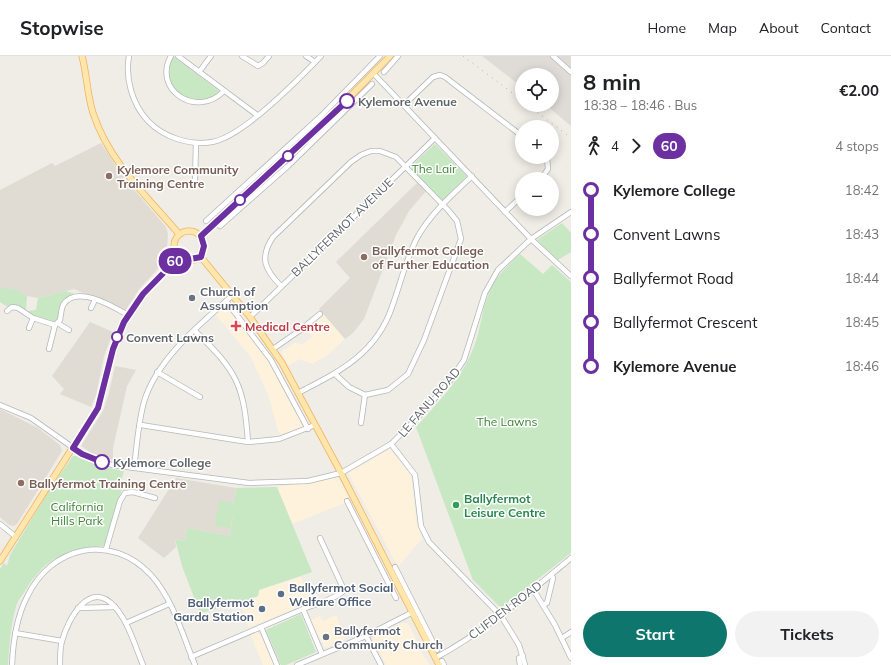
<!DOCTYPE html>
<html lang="en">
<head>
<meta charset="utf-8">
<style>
  :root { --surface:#fff; --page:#f2f2f2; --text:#202124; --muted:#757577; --line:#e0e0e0; --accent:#0f766e }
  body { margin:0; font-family:Mulish,sans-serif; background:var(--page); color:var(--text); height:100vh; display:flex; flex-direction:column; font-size:15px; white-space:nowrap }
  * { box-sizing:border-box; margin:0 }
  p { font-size:13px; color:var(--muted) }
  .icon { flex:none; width:22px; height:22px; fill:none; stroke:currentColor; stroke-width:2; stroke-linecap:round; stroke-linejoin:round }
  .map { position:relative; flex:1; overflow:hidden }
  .drawer { display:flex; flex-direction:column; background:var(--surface); width:320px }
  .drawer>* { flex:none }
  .badge { padding:0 8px; border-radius:13px; font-size:14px; line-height:26px }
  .buttons { position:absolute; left:515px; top:12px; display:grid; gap:8px }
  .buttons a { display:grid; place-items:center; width:44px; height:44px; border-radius:50%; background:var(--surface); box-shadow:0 2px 10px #0003; font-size:20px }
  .map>.badge { position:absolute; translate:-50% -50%; box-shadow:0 0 0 2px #fff }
  .legs { display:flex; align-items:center; gap:6px; height:44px; padding:0 12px; font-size:13px }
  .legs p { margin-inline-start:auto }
  .head { display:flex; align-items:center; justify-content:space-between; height:68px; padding:0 12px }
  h1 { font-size:22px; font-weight:700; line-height:30px }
  .cta { display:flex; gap:8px; margin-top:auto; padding:8px 12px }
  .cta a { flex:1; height:46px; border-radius:24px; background:var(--accent); color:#fff; font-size:16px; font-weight:700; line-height:46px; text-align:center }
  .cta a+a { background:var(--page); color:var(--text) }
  ul { padding:0 12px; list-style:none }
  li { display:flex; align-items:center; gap:14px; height:44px; font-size:15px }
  li i { display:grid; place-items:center; width:6px; height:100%; margin:0 5px; background:currentColor }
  li i::after { content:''; width:10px; height:10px; margin:-5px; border:3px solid; border-radius:50%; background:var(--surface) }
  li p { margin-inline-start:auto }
  li:first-child i { background:linear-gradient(#0000 50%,currentColor 0) }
  li:last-child i { background:linear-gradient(currentColor 50%,#0000 0) }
  header { display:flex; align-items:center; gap:24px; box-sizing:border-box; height:56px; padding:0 20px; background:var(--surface); border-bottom:1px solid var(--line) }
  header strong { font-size:19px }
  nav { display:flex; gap:22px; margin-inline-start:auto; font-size:14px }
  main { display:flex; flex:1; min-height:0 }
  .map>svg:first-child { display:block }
  .commercial { fill:#fef2dd }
  .industrial { fill:#dfdcd8 }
  .education { fill:#e0dcd4 }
  .green { fill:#c8e7c3 }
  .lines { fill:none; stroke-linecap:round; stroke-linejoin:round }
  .minor-casing { stroke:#b4b8bb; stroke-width:6 }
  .major-casing { stroke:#f2b35e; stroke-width:7 }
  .minor { stroke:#fff; stroke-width:4.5 }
  .major { stroke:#ffe6ac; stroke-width:5.5 }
  .rail { stroke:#b3b4b5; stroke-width:1; stroke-dasharray:1 5; stroke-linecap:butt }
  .line-1-casing { stroke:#fff; stroke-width:9 }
  .line-1 { stroke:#6c30a1; stroke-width:6 }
  .stop-1-dot { fill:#fff; stroke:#6c30a1; stroke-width:2 }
  .education-dot { fill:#8d6e63; stroke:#fff; stroke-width:1.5 }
  .worship-dot { fill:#6b7280; stroke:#fff; stroke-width:1.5 }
  .health-dot { fill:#e0444e; stroke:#fff; stroke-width:1.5 }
  .leisure-dot { fill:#2e9e5b; stroke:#fff; stroke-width:1.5 }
  .service-dot { fill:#5c6f8a; stroke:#fff; stroke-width:1.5 }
  .labels { text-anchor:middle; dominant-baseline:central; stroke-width:3; stroke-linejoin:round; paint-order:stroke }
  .stop-label { font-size:12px; font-weight:bold; fill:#5e6367; stroke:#fff; text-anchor:start }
  .park-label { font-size:12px; fill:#3d8635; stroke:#fff }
  .education-label { font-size:12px; font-weight:bold; fill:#785e54; stroke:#fff; text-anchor:start }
  .street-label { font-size:12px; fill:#5e6367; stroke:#fff }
  .worship-label { font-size:12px; font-weight:bold; fill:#5b616d; stroke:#fff; text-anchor:start }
  .health-label { font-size:12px; font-weight:bold; fill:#be3a42; stroke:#fff; text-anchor:start }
  .leisure-label { font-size:12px; font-weight:bold; fill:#27864d; stroke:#fff; text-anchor:start }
  .service-label { font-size:12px; font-weight:bold; fill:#4e5e75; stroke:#fff; text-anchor:start }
</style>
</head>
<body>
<header>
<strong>Stopwise</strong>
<nav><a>Home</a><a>Map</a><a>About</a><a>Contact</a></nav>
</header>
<main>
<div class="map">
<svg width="571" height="609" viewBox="0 0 571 609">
  <rect width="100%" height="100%" fill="#f0ece6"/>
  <!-- commercial -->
  <g class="commercial">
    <path d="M226 247 264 295 304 372 282 379 278 375 269 341 251 301 215 258Z"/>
    <path d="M324 259 345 283 328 299 312 308 300 303 288 310 281 296 294 287 303 288 312 281 307 275Z"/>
    <path d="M390 393 411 419 416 462 422 483 398 511 348 417Z"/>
    <path d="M332 422H338L350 445 292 468 277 431Z"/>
    <path d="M301 521 312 546 249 571 240 547 258 540 259 535 262 533Z"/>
    <path d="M336 559 345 581 344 584 325 592 311 564 320 560 323 565Z"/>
    <path d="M402 567H407L410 570 423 599 430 609H386L373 584 375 580Z"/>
    <path d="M256 576 262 580 274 609H263L250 578Z"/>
  </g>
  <!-- industrial -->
  <path class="industrial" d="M482 0H571V70L546 49H552V19H522V31Z"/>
  <!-- education -->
  <g class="education">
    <path d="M101 87 124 122 166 171 168 178 166 204 140 232 125 255 74 233 38 242 27 240 21 236 0 238V134L52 107 55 110Z"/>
    <path d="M418 126 426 135 409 155 396 179 364 263 353 277 345 283 319 253 350 222 336 206Z"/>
    <path d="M90 266 113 276 104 300 96 339 91 351 60 338 64 333 52 320Z"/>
    <path d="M115 310 136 314 127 330 113 392V404L93 398 81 390 103 355 109 337Z"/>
    <path d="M0 353 38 372 60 389 62 395 17 468 14 470 9 469 0 461Z"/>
    <path d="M176 422 236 432 230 480 187 472 185 485 175 483 176 491 164 502 138 482Z"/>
  </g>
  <!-- green -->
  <g class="green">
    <path d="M174 1 220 36C194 58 155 30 174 1Z"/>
    <path d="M435 88 467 120 442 145 412 114V109Z"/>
    <path d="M562 167 571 177V196L558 204 537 184Z"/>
    <path d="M520 198 543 218 552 209 571 226V497L501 552 473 524 416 371C436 349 459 325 471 298 480 279 481 258 488 239 494 222 507 210 520 198Z"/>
    <path d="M0 232 17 234 27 240 26 254C19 250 16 248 8 251L0 246Z"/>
    <path d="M66 235 75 238C52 250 65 255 55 267L37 261 28 255 36 254 38 242Z"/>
    <path d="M73 400H77L108 412 124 415 120 429 123 430 104 490C67 494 46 500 25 535 22 540 17 545 16 551 11 566 9 593 8 609H0V513L4 507 7 510 10 499 48 436Z"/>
    <path d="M277 431 312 516 259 534 258 540 240 547 200 557 182 510 175 483 185 485 187 472 230 480 233 458 230 472 215 470 219 445 234 447 236 432Z"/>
    <path d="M301 558 316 596 286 609H281L266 574Z"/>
  </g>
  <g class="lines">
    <!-- minor casing -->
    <g class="minor-casing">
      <g id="minor">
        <path d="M129 0C125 22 132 48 148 65 163 81 190 90 212 86 242 81 299 23 321 0"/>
        <path d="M171 0C152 34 197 63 224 35"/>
        <path d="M178 0 257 59"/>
        <path d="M242 0 258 10 263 7 269 0"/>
        <path d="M306 0 315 6"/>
        <path d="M553 0 571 16"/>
        <path d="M199 16 211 0"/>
        <path d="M384 16 398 0"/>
        <path d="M373 17 531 183 571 220"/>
        <path d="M404 49 433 21 440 19 445 21 522 80"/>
        <path d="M541 123 548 113 547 101"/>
        <path d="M195 124 196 87"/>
        <path d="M505 156 522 140"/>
        <path d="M206 165 321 60 380 0"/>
        <path d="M220 170 288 110 372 28"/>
        <path d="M281 230C265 214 259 202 273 181L351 106 361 99 371 95H380L396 101 448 154 457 165 461 183 424 284 408 318 388 334 365 339 349 331 335 318"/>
        <path d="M226 245 271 304 308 373"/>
        <path d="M91 252 95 244"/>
        <path d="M7 255 12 251 18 252 33 262 55 269 60 264C61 259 61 254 63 249 76 228 112 250 128 259"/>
        <path d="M250 261 435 82"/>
        <path d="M59 268 69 274"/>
        <path d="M29 272 33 262"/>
        <path d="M195 275C237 315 244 329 248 386"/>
        <path d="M49 293 55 269"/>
        <path d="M273 293 299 275 320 258"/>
        <path d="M157 316 200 341"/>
        <path d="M298 337C339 316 376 298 392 251 400 229 406 203 417 182 430 158 452 139 472 120"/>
        <path d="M0 349 31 362 82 398 112 409 249 427 308 425 341 417 391 388 420 359 449 326 464 304 485 237 498 214 531 183 571 156"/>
        <path d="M361 367 365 339"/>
        <path d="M141 369 248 386 279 383 315 369"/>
        <path d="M391 388 415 419 421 470 429 486 500 559"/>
        <path d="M134 412C137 390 138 367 144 346 156 304 201 267 233 239"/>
        <path d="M347 445 396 542"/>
        <path d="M0 468 16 481"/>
        <path d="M106 493 120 445 125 437 133 436 155 442"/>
        <path d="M395 511 437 594"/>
        <path d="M533 533 555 569 571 602"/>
        <path d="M543 549 547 547 553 522 551 519"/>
        <path d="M78 552 115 551"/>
        <path d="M303 553C312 549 339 542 344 534L320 482"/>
        <path d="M503 563 519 589 525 609"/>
        <path d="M126 567 169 548"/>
        <path d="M261 571 277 609"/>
        <path d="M15 577 62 585"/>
        <path d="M366 580 381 609"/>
        <path d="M562 582 571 576"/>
        <path d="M191 601 303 553 322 598"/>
        <path d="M435 602C483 577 529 537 571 502"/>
        <path d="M442 605 444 609"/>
        <path d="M12 609C13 586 16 562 27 541 51 490 111 476 151 519 173 543 183 580 195 609"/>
        <path d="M60 609C60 601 60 592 62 585 68 563 90 522 115 551 129 567 135 590 143 609"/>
        <path d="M297 609 366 580 411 557"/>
        <path d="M520 609 519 602 523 600"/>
      </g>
    </g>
    <!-- major casing -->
    <g class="major-casing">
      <g id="major">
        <path d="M82 0C87 19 87 38 93 57 109 106 147 140 179 178"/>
        <circle cx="189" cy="190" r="15"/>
        <path d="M201 180 318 73 390 0"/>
        <path d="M201 201 250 261 282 307 341 417 439 609"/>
        <path d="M0 505 98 352 113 293 128 259 143 238 179 201"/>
      </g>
    </g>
    <!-- minor -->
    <use href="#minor" class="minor"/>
    <!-- major -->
    <use href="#major" class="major"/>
    <!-- rail -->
    <g class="rail">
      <path d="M463 0 522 44"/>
      <path d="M528 49 571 82"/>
    </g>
  </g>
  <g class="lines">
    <!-- line-1 casing -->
    <g class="line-1-casing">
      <path id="line-1" d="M102 406 82 398 73 392 98 352 113 293 124 266 143 238 179 201 185 204 201 201 204 190 201 180 347 45"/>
    </g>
    <!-- line-1 -->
    <use href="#line-1" class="line-1"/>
  </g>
  <!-- markers -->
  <g class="stop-1-dot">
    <circle cx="347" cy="45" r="7"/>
    <circle cx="288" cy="100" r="5"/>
    <circle cx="240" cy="144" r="5"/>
    <circle cx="117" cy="281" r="5"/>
    <circle cx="102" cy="406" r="7"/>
  </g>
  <g class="education-dot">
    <circle cx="109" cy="120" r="4"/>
    <circle cx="364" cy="201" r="4"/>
    <circle cx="21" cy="427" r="4"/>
  </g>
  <g class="worship-dot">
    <circle cx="192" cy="242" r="4"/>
    <circle cx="326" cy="581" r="4"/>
  </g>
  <path class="health-dot" d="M234 264h4v4h4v4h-4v4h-4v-4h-4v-4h4z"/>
  <circle class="leisure-dot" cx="456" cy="449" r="4"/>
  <g class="service-dot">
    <circle cx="281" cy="538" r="4"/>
    <circle cx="262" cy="553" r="4"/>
  </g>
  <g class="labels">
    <!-- stop labels -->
    <g class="stop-label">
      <text x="358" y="45">Kylemore Avenue</text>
      <text x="126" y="281">Convent Lawns</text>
      <text x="113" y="406">Kylemore College</text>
    </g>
    <!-- park labels -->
    <g class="park-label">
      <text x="434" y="112">The Lair</text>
      <text x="507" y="365">The Lawns</text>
      <text x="77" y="450">California<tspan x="77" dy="14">Hills Park</tspan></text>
    </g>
    <!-- education labels -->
    <g class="education-label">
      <text x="117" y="113">Kylemore Community<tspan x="117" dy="14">Training Centre</tspan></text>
      <text x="372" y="194">Ballyfermot College<tspan x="372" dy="14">of Further Education</tspan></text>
      <text x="29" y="427">Ballyfermot Training Centre</text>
    </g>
    <!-- street labels -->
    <g class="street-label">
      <text transform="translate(342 171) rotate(-44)">BALLYFERMOT AVENUE</text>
      <text transform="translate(429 346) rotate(-49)">LE FANU ROAD</text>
      <text transform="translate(505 554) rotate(-37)">CLIFDEN ROAD</text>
    </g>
    <!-- worship labels -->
    <g class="worship-label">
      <text x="200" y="235">Church of<tspan x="200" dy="14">Assumption</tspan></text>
      <text x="334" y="574">Ballyfermot<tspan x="334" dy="14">Community Church</tspan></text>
    </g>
    <!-- health labels -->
    <g class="health-label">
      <text x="245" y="270">Medical Centre</text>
    </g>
    <!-- leisure labels -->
    <g class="leisure-label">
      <text x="464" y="442">Ballyfermot<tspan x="464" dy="14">Leisure Centre</tspan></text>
    </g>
    <!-- service labels -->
    <g class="service-label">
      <text x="289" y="531">Ballyfermot Social<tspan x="289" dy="14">Welfare Office</tspan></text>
      <text x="254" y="546" text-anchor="end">Ballyfermot<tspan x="254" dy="14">Garda Station</tspan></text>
    </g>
  </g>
</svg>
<div class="buttons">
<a><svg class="icon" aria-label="locate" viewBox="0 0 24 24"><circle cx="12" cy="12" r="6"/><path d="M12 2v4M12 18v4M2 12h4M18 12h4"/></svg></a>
<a>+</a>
<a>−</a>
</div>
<b class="badge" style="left:175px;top:205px;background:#6c30a1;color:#fff">60</b>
</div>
<section class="drawer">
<div class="head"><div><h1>8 min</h1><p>18:38 – 18:46 · Bus</p></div><b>€2.00</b></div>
<div class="legs"><svg class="icon" aria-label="walk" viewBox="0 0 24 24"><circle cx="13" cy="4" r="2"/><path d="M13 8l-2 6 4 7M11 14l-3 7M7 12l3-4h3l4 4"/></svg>4<svg class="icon" aria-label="forward" viewBox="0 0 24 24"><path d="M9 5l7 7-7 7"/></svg><b class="badge" style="background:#6c30a1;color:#fff">60</b><p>4 stops</p></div>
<ul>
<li><i style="color:#6c30a1"></i><b>Kylemore College</b><p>18:42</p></li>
<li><i style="color:#6c30a1"></i><span>Convent Lawns</span><p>18:43</p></li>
<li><i style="color:#6c30a1"></i><span>Ballyfermot Road</span><p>18:44</p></li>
<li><i style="color:#6c30a1"></i><span>Ballyfermot Crescent</span><p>18:45</p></li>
<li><i style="color:#6c30a1"></i><b>Kylemore Avenue</b><p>18:46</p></li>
</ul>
<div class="cta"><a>Start</a><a>Tickets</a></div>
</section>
</main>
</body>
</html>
